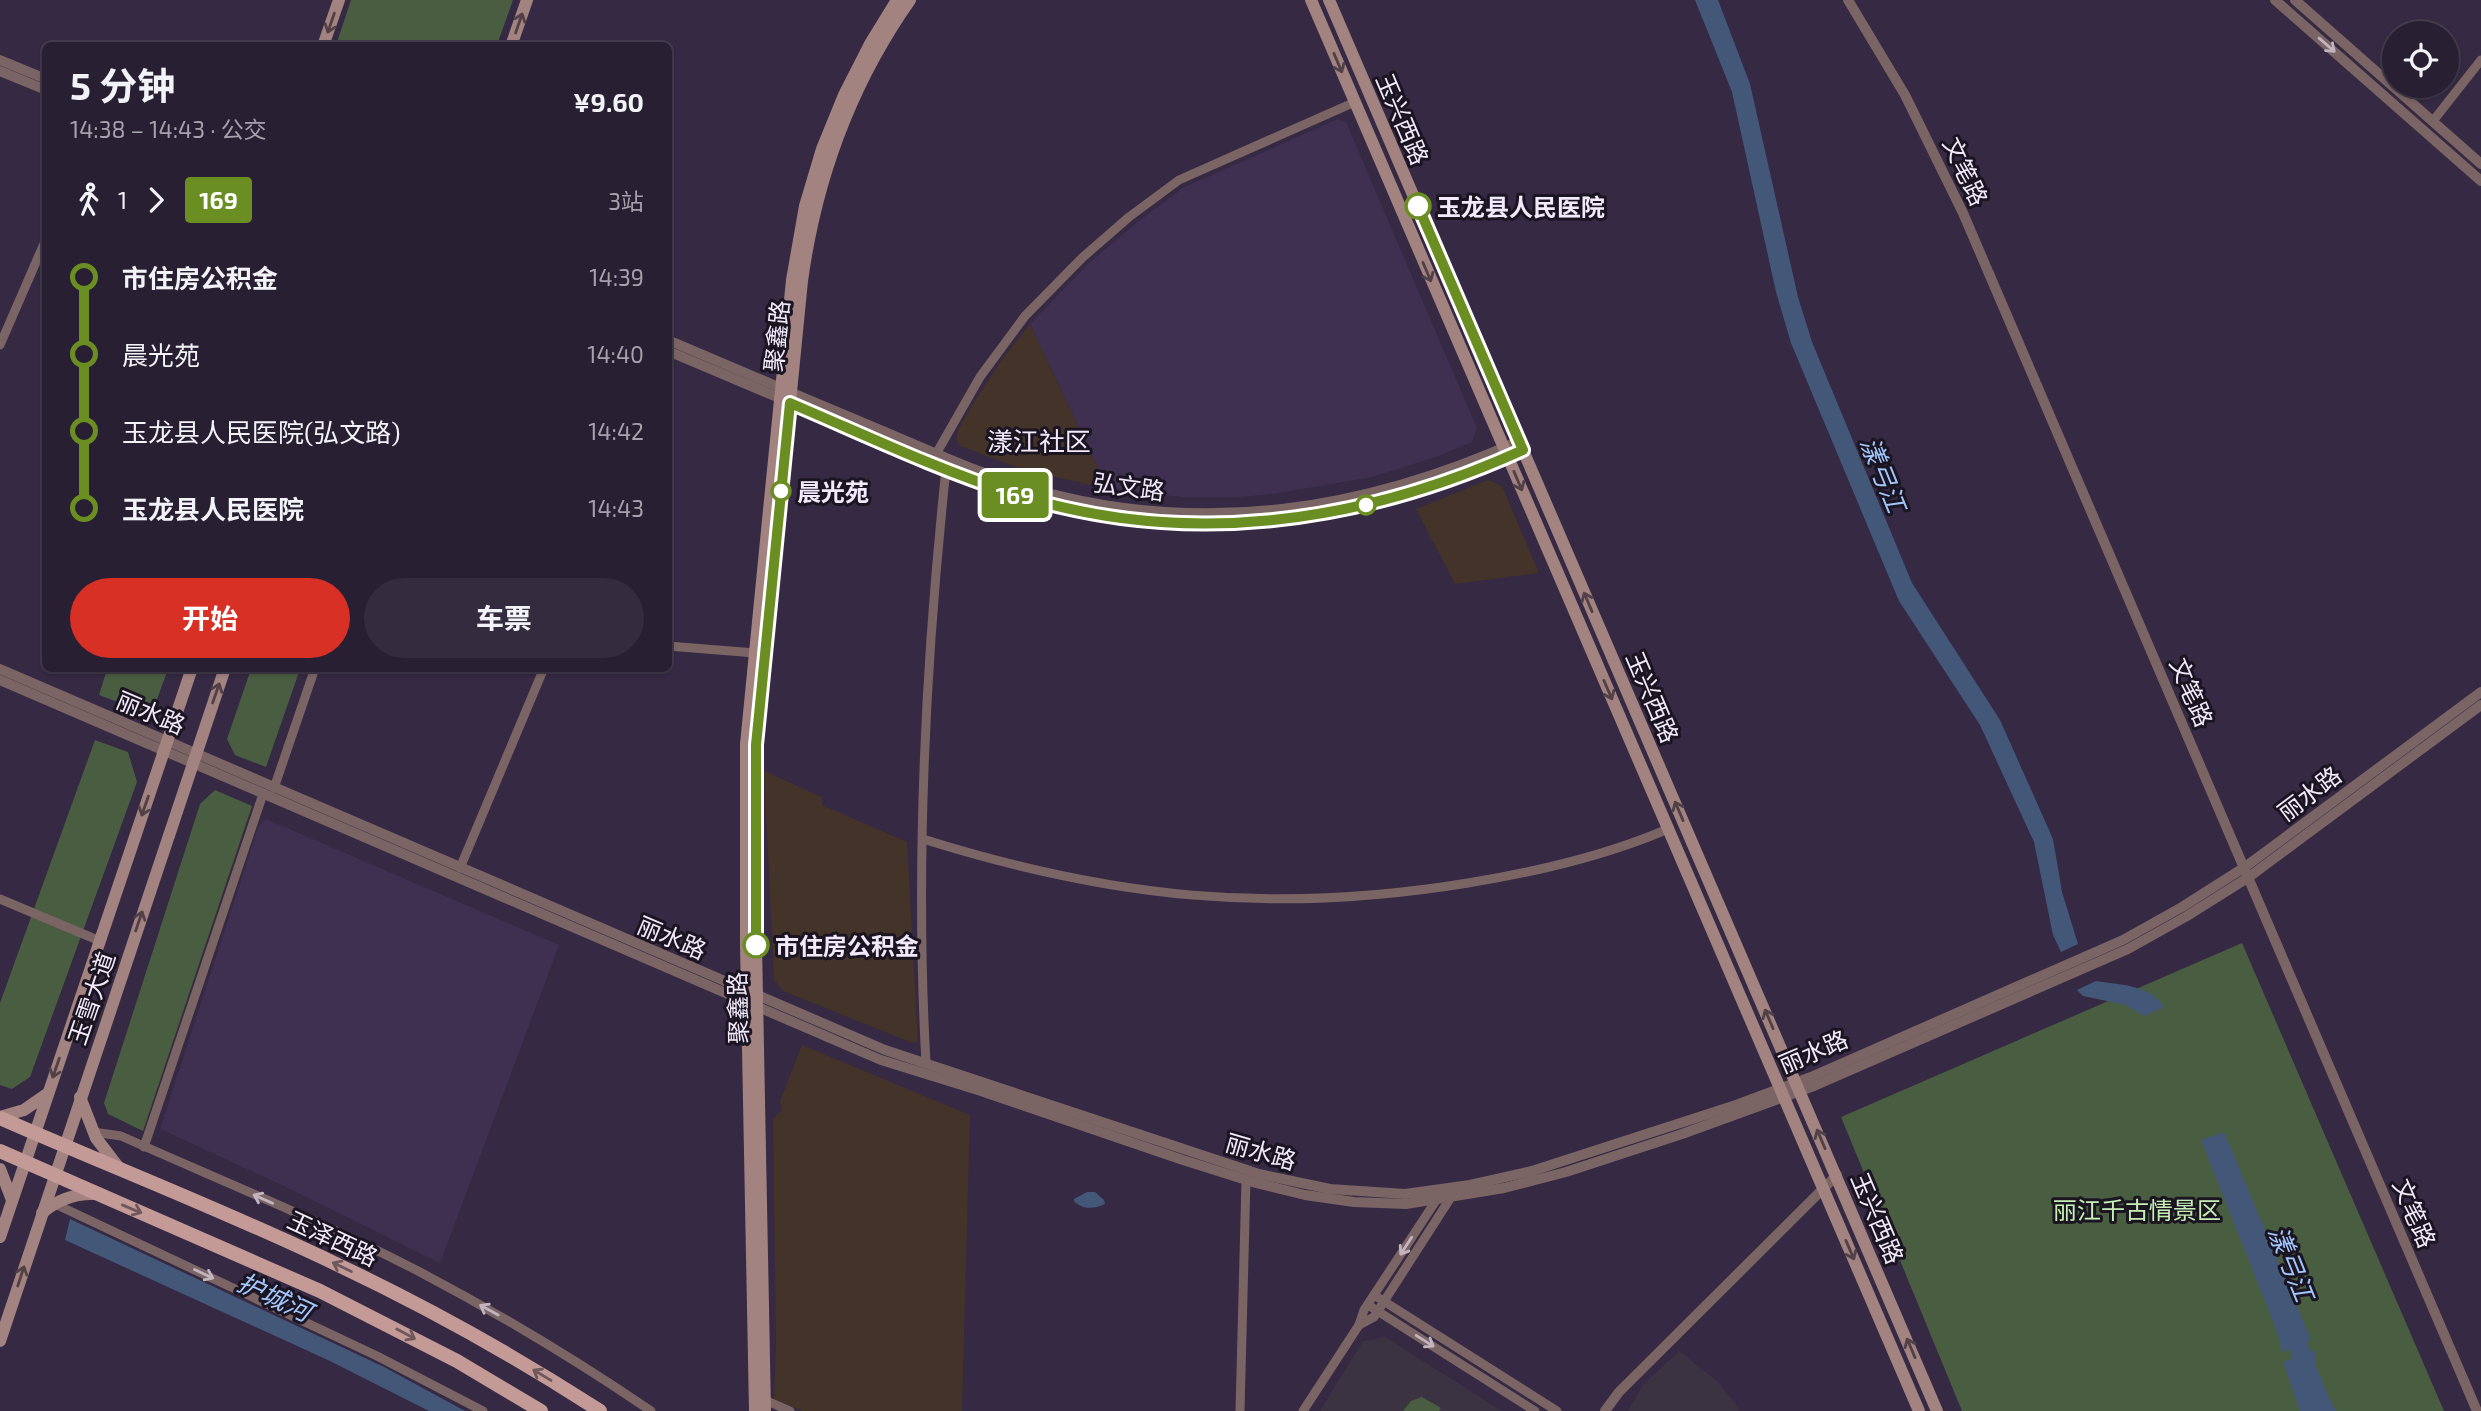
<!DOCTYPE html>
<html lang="zh">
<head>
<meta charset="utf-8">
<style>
  :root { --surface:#281f32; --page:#342c3e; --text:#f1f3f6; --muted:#a5a2ac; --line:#443d4d; --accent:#d93025 }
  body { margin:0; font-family:"Exo 2","Noto Sans SC",sans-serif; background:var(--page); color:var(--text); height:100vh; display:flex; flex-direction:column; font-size:26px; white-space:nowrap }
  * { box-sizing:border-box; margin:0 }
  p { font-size:23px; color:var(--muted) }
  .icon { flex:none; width:38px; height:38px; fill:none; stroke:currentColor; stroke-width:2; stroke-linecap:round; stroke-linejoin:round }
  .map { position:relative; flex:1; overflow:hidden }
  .side { position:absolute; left:42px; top:42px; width:630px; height:630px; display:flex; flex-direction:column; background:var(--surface); border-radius:10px; box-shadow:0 2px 5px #0004,0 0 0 2px var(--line) }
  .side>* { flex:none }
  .badge { padding:0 14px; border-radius:5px; font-size:24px; line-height:46px }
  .tools { position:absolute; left:2382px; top:21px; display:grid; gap:14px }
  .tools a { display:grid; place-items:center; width:77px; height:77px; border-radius:50%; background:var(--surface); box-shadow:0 2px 5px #0004,0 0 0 2px var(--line); font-size:35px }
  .map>.badge { position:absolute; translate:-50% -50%; box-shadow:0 0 0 4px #fff }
  .legs { display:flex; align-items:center; gap:10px; height:77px; padding:0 28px; font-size:23px }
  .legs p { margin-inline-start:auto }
  .summary { display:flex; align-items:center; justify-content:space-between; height:119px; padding:0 28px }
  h1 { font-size:38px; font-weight:700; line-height:52px }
  .action { display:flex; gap:14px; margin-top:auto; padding:14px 28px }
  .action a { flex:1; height:80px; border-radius:42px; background:var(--accent); color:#fff; font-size:28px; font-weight:700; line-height:80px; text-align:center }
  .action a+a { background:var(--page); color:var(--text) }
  ul { padding:0 28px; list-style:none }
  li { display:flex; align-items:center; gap:24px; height:77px; font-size:26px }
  li i { display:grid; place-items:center; width:10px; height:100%; margin:0 9px; background:currentColor }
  li i::after { content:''; width:18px; height:18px; margin:-9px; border:5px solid; border-radius:50%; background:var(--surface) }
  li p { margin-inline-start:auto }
  li:first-child i { background:linear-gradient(#0000 50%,currentColor 0) }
  li:last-child i { background:linear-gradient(currentColor 50%,#0000 0) }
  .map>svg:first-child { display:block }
  .commercial { fill:#433328 }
  .built { fill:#3f3051 }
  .education { fill:#3c3342 }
  .green { fill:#495d41 }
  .water { fill:#435878 }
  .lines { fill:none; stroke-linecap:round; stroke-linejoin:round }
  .river { stroke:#435878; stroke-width:19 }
  .minor { stroke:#7a6564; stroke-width:9 }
  .tertiary { stroke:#7a6564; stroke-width:10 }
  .secondary { stroke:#a38380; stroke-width:12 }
  .primary { stroke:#c39a96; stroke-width:14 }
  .oneway { stroke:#514146 }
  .oneway2 { stroke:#c2b5bf }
  .oneway3 { stroke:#6e585b }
  .line-1-casing { stroke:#fff; stroke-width:16 }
  .line-1 { stroke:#6b8e23; stroke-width:10 }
  .stop-1-dot { fill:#fff; stroke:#6b8e23; stroke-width:3.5 }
  .labels { text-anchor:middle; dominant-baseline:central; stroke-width:6; stroke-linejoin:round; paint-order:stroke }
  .street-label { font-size:24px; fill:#f2eafc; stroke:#1a1520 }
  .stop-label { font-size:24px; font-weight:bold; fill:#f2eafc; stroke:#1a1520; text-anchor:start }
  .park-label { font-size:24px; fill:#c5efb5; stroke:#1a1520 }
  .neighbourhood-label { font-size:26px; fill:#f2eafc; stroke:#1a1520 }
  .water-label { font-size:26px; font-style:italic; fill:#a1c6fe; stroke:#1a1520 }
</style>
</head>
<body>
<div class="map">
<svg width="2481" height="1411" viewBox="0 0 2481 1411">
  <rect width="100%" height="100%" fill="#352943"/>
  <!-- commercial -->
  <g class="commercial">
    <path d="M1030 324 1108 489 1021 469 960 446 956 440 958 430 974 402 1001 361Z"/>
    <path d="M1488 480 1502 486 1539 573 1455 584 1416 509Z"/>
    <path d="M764 771 822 797V805L907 842 918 1042H910L783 991 774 980Z"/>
    <path d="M802 1045 970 1115 962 1411H802L774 1399 776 1345 773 1119 782 1110 780 1101Z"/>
  </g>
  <!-- built -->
  <g class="built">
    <path d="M1338 119 1346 122 1477 428 1472 442 1436 457 1372 477 1273 494 1240 497H1183L1108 489 1030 324 1088 264 1135 224 1183 188Z"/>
    <path d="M266 819 559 945 440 1263 282 1185 160 1129 259 825Z"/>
  </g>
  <!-- education -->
  <g class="education">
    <path d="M1385 1337 1502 1411H1320L1363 1341Z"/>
    <path d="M1679 1351 1718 1382 1735 1403 1739 1411H1628L1643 1385Z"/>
  </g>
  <!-- green -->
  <g class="green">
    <path d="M351 0H513L497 45H336Z"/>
    <path d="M107 669V668L168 669 155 705 144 712 99 695Z"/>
    <path d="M251 669H300L266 767 235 755 227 739Z"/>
    <path d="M95 740 128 752 137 782 30 1077 12 1089 0 1085V1003Z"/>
    <path d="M215 790 252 806 143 1131 108 1114 104 1103 200 804Z"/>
    <path d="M2242 943 2444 1411H1962L1841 1117Z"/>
    <path d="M1422 1397 1441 1408 1439 1411H1403L1411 1401Z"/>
  </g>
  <!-- water -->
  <g class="water">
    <path d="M1695 0H1718L1750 84 1798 297 1812 342 1912 583 2000 720 2053 839 2062 892 2078 944 2061 952 2053 935 2034 842 1980 725 1899 601 1791 343 1776 292 1732 92Z"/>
    <path d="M2096 981C2120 985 2149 984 2164 1007L2144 1016 2126 1005 2083 996 2077 990Z"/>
    <path d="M2224 1132 2311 1340 2282 1352 2278 1334 2201 1140Z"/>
    <path d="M1087 1192H1095L1104 1200 1105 1204C1095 1209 1082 1210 1074 1201V1199Z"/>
    <path d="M70 1219 384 1367 465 1411H429L330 1361 65 1240Z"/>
    <path d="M2315 1350 2316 1373 2336 1411H2300L2283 1362Z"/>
  </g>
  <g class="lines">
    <!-- river -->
    <path class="river" d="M2288 1321 2324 1411"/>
    <!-- minor -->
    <g class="minor">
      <path d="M2433 121 2481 60"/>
      <path d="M0 345 46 239"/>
      <path d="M936 454 980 377 1025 316 1082 258 1129 217 1179 180 1355 102"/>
      <path d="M668 646 755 653"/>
      <path d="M274 788 315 668"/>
      <path d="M923 839C1111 898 1273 915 1468 883 1536 872 1605 856 1668 829"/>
      <path d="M460 868 544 668"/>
      <path d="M0 899 100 941"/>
      <path d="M926 1063C915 866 925 666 946 469"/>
      <path d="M93 1132 121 1136C220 1180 321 1221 418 1271 498 1313 576 1360 651 1411"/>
      <path d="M144 1147 263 794"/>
      <path d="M53 1203 377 1356 483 1411"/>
      <path d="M1374 1295 1557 1411"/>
      <path d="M1368 1305 1535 1411"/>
      <path d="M1359 1325 1374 1317 1453 1194"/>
      <path d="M765 1400 790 1411"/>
      <path d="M1240 1411 1246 1180"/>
      <path d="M1303 1411 1359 1325 1364 1310 1439 1196"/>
    </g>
    <!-- tertiary -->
    <g class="tertiary">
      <path d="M1848 0 1905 95 1963 213 2477 1411"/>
      <path d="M2275 0 2481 181"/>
      <path d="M2295 0 2481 164"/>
      <path d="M0 60 46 79"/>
      <path d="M0 71 46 90"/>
      <path d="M668 340C740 371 811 401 883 431 935 453 986 477 1040 491 1206 536 1365 510 1519 441"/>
      <path d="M668 351C737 380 805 409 874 438 927 461 981 486 1037 501 1204 546 1367 520 1523 450"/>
      <path d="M0 669 885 1050 1259 1174 1330 1189 1405 1194 1470 1185 1532 1171 1736 1105 1811 1077 2123 940 2182 907 2245 867 2481 692"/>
      <path d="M0 680 881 1060 981 1091 1183 1160 1256 1183 1305 1195 1354 1202 1406 1204 1504 1188 1566 1172 1682 1134 1814 1086 2128 949 2187 916 2249 877 2481 705"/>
      <path d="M1605 1411 1619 1392 1837 1175"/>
    </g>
    <!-- secondary -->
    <g class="secondary">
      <path d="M1311 0 1919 1411"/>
      <path d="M1329 0 1937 1411"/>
      <path d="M323 46 339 0"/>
      <path d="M511 46 527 0"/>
      <path d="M80 1097 96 1138 119 1168"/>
      <path d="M0 1117 24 1110 47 1094"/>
      <path d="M0 1169 12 1200"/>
      <path d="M42 1213C58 1199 75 1193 96 1194"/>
      <path d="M0 1237 192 668"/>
      <path d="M0 1341 225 668"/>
      <path d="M755 1411 746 945V744L769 510 792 280 805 206 822 149 844 95 870 44 897 0"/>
      <path d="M765 1411 756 945V745L802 281C816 179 851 84 910 0"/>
    </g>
    <!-- primary -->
    <g class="primary">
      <path d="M0 1118C112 1167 226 1211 336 1264 427 1307 515 1356 600 1411"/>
      <path d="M0 1151 320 1291 457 1361 541 1411"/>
    </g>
  </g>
  <!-- one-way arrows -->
  <defs><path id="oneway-shaft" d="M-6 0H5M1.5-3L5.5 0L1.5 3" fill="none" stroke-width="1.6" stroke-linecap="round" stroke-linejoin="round" transform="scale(1.75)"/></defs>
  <g class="oneway">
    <use href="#oneway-shaft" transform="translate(331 23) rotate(109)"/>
    <use href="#oneway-shaft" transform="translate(519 23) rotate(-71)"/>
    <use href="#oneway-shaft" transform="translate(1338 63) rotate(67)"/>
    <use href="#oneway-shaft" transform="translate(1427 272) rotate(67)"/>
    <use href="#oneway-shaft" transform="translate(1518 481) rotate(67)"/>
    <use href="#oneway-shaft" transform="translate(1588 602) rotate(-113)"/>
    <use href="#oneway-shaft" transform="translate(1608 690) rotate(67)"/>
    <use href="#oneway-shaft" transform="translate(216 693) rotate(-71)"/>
    <use href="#oneway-shaft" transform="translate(145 806) rotate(109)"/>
    <use href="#oneway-shaft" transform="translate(1679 811) rotate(-113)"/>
    <use href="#oneway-shaft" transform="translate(139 921) rotate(-71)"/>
    <use href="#oneway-shaft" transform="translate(1769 1019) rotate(-113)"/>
    <use href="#oneway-shaft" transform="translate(56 1068) rotate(109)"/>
    <use href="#oneway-shaft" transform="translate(1821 1139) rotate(-113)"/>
    <use href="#oneway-shaft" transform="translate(1850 1250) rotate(67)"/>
    <use href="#oneway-shaft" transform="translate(21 1276) rotate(-72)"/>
    <use href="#oneway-shaft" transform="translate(1911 1348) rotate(-113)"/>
  </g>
  <g class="oneway2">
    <use href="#oneway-shaft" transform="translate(2327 45) rotate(41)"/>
    <use href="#oneway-shaft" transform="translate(263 1199) rotate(-156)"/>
    <use href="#oneway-shaft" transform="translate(1406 1246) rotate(123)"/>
    <use href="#oneway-shaft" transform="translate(204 1274) rotate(25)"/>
    <use href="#oneway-shaft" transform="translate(489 1310) rotate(-151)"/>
    <use href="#oneway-shaft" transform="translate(1425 1341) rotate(32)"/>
  </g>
  <g class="oneway3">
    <use href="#oneway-shaft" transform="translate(132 1209) rotate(23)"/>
    <use href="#oneway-shaft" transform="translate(342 1267) rotate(-154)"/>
    <use href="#oneway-shaft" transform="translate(406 1334) rotate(28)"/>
    <use href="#oneway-shaft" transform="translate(542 1375) rotate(-149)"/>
  </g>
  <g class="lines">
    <!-- line-1 casing -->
    <g class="line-1-casing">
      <path id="line-1" d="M756 945V745L790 403C863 434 936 469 1011 493 1184 549 1360 524 1523 450L1418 206"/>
    </g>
    <!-- line-1 -->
    <use href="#line-1" class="line-1"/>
  </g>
  <!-- markers -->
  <g class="stop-1-dot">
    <circle cx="1418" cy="206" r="12"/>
    <circle cx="781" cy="491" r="9"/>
    <circle cx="1366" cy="505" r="9"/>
    <circle cx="756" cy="945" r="12"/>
  </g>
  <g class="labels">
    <!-- street labels -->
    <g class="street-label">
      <text transform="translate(1403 119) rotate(67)">玉兴西路</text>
      <text transform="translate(1966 171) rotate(65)">文笔路</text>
      <text transform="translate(776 336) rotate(-84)">聚鑫路</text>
      <text transform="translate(1129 486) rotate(8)">弘文路</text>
      <text transform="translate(2192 692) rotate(67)">文笔路</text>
      <text transform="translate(1653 697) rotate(67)">玉兴西路</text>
      <text transform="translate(151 712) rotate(23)">丽水路</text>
      <text transform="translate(2309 793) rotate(-37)">丽水路</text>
      <text transform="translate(672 937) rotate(23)">丽水路</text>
      <text transform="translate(91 998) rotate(-71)">玉雪大道</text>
      <text transform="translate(737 1008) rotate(-91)">聚鑫路</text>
      <text transform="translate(1813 1051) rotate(-23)">丽水路</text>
      <text transform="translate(1261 1151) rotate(16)">丽水路</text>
      <text transform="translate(2415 1213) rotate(67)">文笔路</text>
      <text transform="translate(1878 1218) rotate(67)">玉兴西路</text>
      <text transform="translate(333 1238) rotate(25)">玉泽西路</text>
    </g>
    <!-- stop labels -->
    <g class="stop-label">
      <text x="1437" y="206">玉龙县人民医院</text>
      <text x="797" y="491">晨光苑</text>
      <text x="775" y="945">市住房公积金</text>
    </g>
    <!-- park labels -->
    <g class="park-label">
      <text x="2137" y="1209">丽江千古情景区</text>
    </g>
    <!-- neighbourhood labels -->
    <g class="neighbourhood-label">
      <text x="1039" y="440">漾江社区</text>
    </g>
    <!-- water labels -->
    <g class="water-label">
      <text transform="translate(1884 474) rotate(68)">漾弓江</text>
      <text transform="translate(2292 1263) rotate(68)">漾弓江</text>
      <text transform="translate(275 1296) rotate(25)">护城河</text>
    </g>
  </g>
</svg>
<div class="tools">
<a><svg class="icon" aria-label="locate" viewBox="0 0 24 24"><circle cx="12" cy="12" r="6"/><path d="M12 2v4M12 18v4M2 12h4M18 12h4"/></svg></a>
</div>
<b class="badge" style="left:1015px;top:495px;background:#6b8e23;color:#fff">169</b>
<section class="side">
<div class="summary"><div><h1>5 分钟</h1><p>14:38 – 14:43 · 公交</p></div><b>¥9.60</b></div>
<div class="legs"><svg class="icon" aria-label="walk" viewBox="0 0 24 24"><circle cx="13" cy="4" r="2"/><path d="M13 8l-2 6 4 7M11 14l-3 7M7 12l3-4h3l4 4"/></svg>1<svg class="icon" aria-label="forward" viewBox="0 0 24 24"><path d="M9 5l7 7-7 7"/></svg><b class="badge" style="background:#6b8e23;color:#fff">169</b><p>3站</p></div>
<ul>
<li><i style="color:#6b8e23"></i><b>市住房公积金</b><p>14:39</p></li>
<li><i style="color:#6b8e23"></i><span>晨光苑</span><p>14:40</p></li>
<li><i style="color:#6b8e23"></i><span>玉龙县人民医院(弘文路)</span><p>14:42</p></li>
<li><i style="color:#6b8e23"></i><b>玉龙县人民医院</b><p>14:43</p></li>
</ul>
<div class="action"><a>开始</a><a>车票</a></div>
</section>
</div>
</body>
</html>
